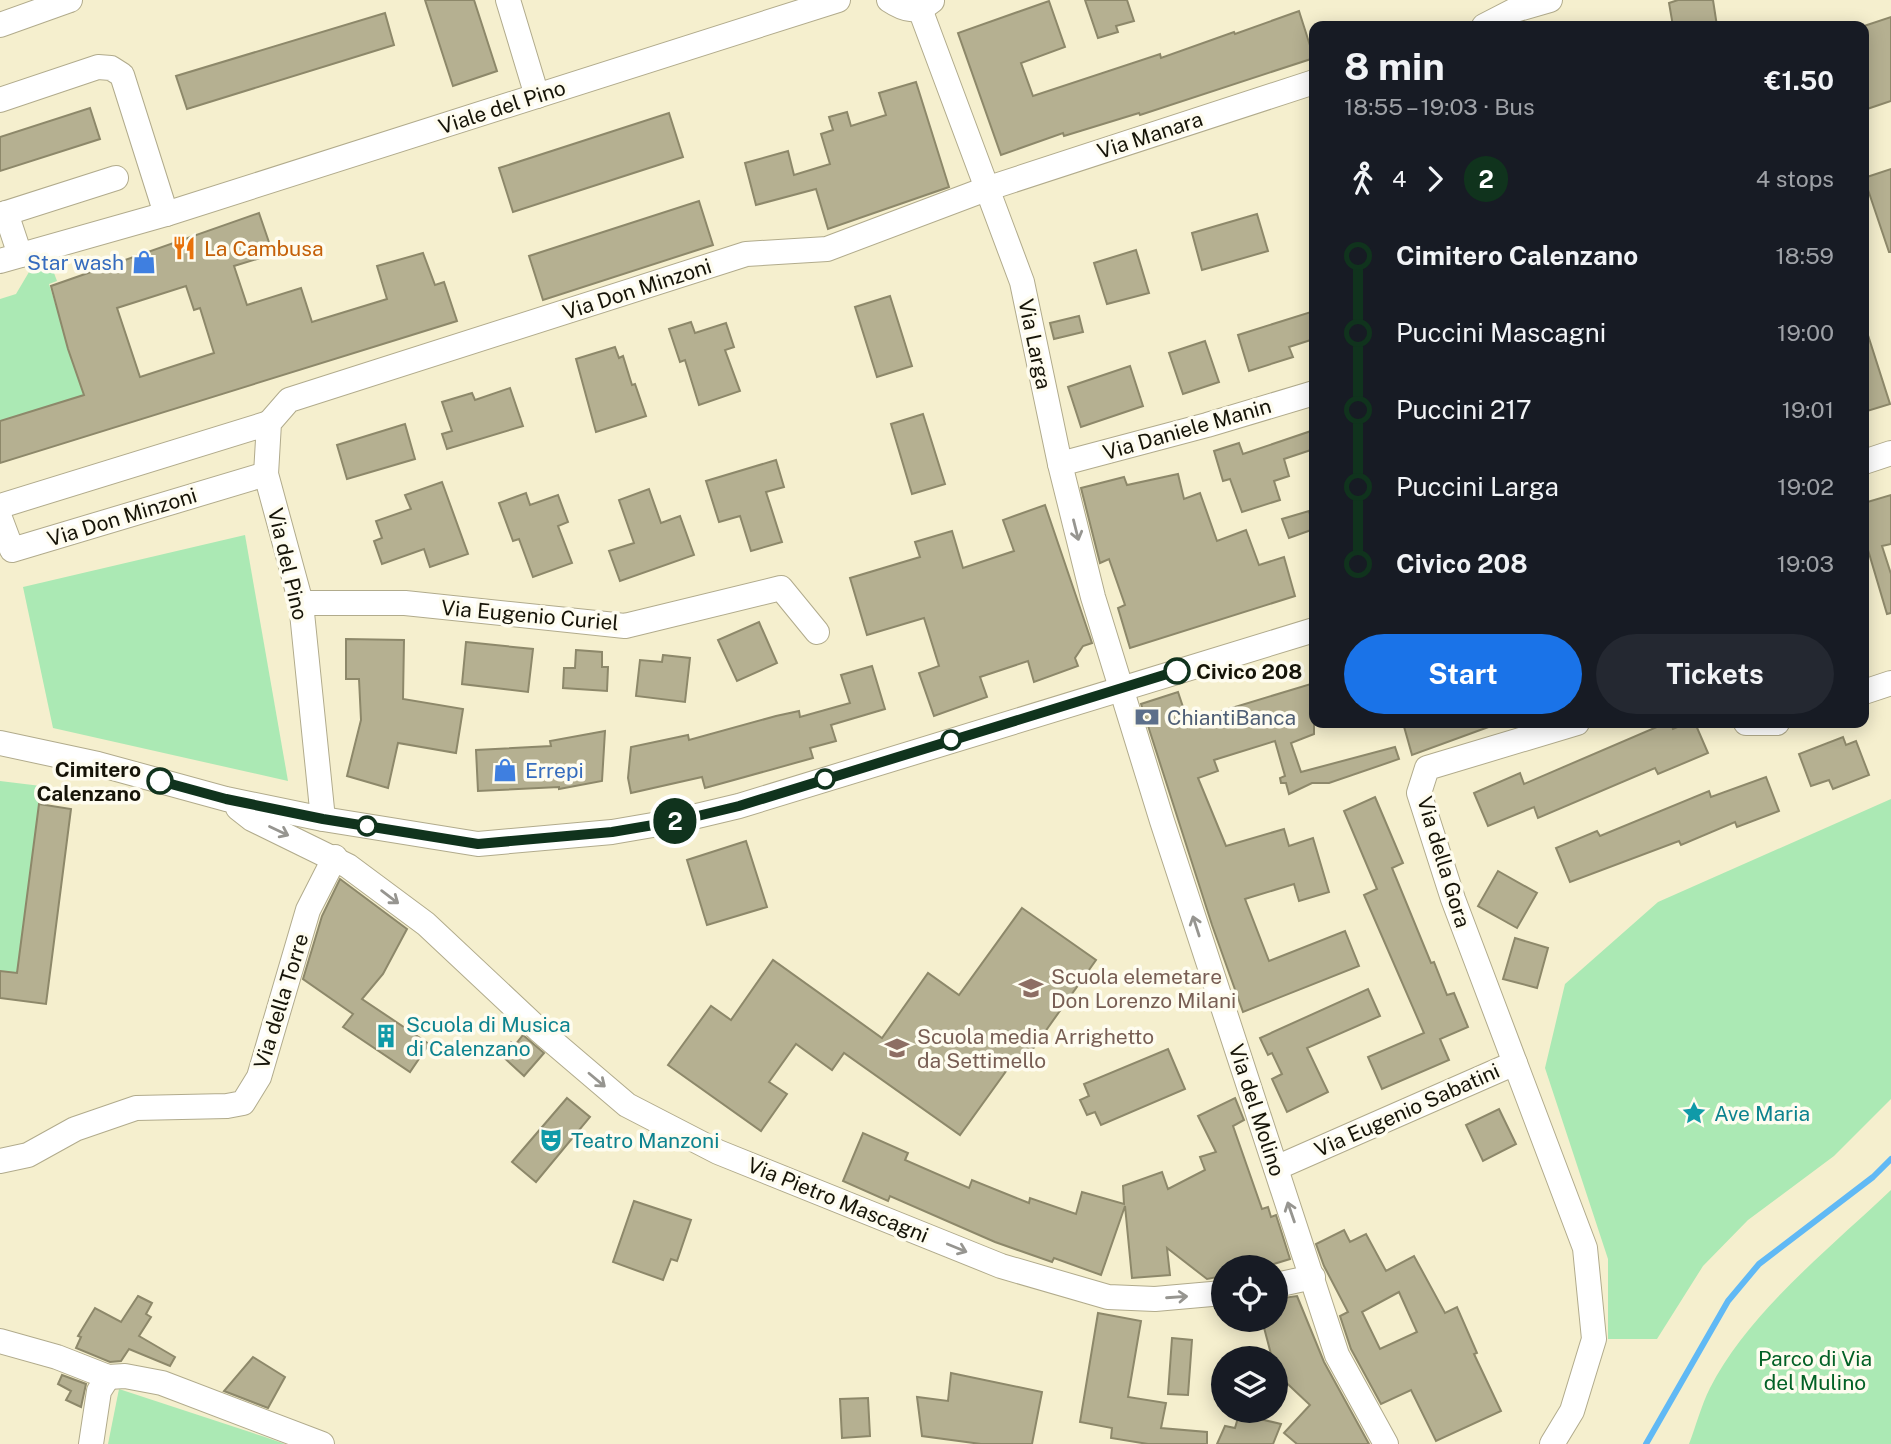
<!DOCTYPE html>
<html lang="en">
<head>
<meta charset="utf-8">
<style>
  :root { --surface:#171b24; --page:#242831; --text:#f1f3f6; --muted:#9ea1a6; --accent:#1a73e8 }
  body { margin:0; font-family:"Public Sans",sans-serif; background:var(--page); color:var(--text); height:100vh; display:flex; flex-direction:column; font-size:26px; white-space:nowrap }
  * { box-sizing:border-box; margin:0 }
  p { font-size:23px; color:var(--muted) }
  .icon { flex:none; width:38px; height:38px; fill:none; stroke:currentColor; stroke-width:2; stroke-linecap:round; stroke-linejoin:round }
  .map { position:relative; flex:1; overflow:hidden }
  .sheet { position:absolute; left:1309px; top:21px; width:560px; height:707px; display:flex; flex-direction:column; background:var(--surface); border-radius:14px; box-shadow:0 4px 18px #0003 }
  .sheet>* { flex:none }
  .badge { padding:0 14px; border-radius:23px; font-size:24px; line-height:46px }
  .fabs { position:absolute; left:1211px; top:1255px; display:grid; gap:14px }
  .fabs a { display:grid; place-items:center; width:77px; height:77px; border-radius:50%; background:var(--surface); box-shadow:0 4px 18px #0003; font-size:35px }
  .map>.badge { position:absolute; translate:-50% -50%; box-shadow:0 0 0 4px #fff }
  .legs { display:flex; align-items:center; gap:10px; height:77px; padding:0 35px; font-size:23px }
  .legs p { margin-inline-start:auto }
  .summary { display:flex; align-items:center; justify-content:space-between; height:119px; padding:0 35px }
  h1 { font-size:38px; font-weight:700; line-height:52px }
  .button { display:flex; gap:14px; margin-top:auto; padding:14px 35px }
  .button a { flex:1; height:80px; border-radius:42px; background:var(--accent); color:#fff; font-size:28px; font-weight:700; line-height:80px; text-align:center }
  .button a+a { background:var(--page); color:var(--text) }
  ul { padding:0 35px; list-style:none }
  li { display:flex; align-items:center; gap:24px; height:77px; font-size:26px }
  li i { display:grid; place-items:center; width:10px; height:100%; margin:0 9px; background:currentColor }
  li i::after { content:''; width:18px; height:18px; margin:-9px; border:5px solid; border-radius:50%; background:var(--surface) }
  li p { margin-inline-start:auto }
  li:first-child i { background:linear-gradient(#0000 50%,currentColor 0) }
  li:last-child i { background:linear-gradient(currentColor 50%,#0000 0) }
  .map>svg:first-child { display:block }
  .green { fill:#abe9b4 }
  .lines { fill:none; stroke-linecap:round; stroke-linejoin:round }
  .stream { stroke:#60b9f5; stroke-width:6 }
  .building { fill:#b5b091; stroke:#8d886a; stroke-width:2; fill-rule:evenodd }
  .minor-casing { stroke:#b1ab8c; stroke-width:26 }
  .minor { stroke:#fff; stroke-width:24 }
  .oneway { stroke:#969590 }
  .line-1-casing { stroke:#fff; stroke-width:16 }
  .line-1 { stroke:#10331d; stroke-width:10 }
  .stop-1-dot { fill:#fff; stroke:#10331d; stroke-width:3.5 }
  .labels { text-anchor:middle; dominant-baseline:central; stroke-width:7; stroke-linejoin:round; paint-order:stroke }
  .street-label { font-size:21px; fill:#161408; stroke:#fefcef }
  .food-label { font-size:21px; fill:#c56008; stroke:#fefcef; text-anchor:start }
  .shop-label { font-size:21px; fill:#366cbe; stroke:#fefcef; text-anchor:end }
  .stop-label { font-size:21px; font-weight:bold; fill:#161408; stroke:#fefcef; text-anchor:start }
  .service-label { font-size:21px; fill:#4e5e75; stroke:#fefcef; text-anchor:start }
  .education-label { font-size:21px; fill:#785e54; stroke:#fefcef; text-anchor:start }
  .culture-label { font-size:21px; fill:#0d838f; stroke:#fefcef; text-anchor:start }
  .park-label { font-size:21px; fill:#026126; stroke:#fefcef }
</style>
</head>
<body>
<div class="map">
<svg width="1891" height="1444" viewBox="0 0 1891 1444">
  <rect width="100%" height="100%" fill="#f5efce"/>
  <!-- green -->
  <g class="green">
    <path d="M51 265 57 281 49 284 84 395 0 421V299L16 294 29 272Z"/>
    <path d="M245 535 288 781 53 728 23 587Z"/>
    <path d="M0 781 41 786 40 804 71 809 46 1004 0 998Z"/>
    <path d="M1891 799V1099L1834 1156 1748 1220 1703 1266 1657 1339H1608V1259L1545 1068 1565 984 1658 902Z"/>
    <path d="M1891 1190V1444H1689C1696 1426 1701 1406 1710 1388 1748 1313 1830 1248 1891 1190Z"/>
    <path d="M119 1389 265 1437 285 1444H108Z"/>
  </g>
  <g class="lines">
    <!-- stream -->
    <path class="stream" d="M1646 1444 1728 1301 1759 1264 1873 1177 1891 1159"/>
  </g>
  <!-- building -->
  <g class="building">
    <path d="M425 0H474L497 71 453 86Z"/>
    <path d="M1085 0H1127L1134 21 1116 26 1118 32 1098 38Z"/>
    <path d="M1678 0H1713L1717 26H1673L1669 3Z"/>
    <path d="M1049 1 1065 47 1021 63 1033 96 1160 54 1161 58 1234 32 1235 34 1299 11 1314 58 1140 115 1139 113 1064 136 1063 133 1001 155 958 33Z"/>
    <path d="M385 13 394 45 187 109 176 76Z"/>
    <path d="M1891 17V101L1864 110V26Z"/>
    <path d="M916 82 949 187 828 229 816 189 756 205 745 163 788 151 794 175 830 164 821 134 833 130 829 117 847 112 851 126 886 115 879 93Z"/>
    <path d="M90 108 100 139 0 171V137Z"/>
    <path d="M669 113 683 157 513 212 499 168Z"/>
    <path d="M1891 169V252H1889L1864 178Z"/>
    <path d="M699 201 713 245 543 300 529 256Z"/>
    <path d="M259 213 273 254 234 266 247 305 301 288 312 322 387 299 377 266 423 253 435 285 444 282 457 321 0 463V421L84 395 68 349 51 286ZM186 286 194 310 200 308 214 353 140 377 117 308Z"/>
    <path d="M1257 214 1268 251 1202 270 1192 233Z"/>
    <path d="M1136 250 1149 293 1107 304 1094 263Z"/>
    <path d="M890 296 912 366 877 377 855 307Z"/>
    <path d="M1314 311V339L1289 347 1293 357 1249 371 1238 335Z"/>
    <path d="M1079 316 1083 332 1054 339 1050 323Z"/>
    <path d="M691 322 695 333 726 323 734 347 725 350 740 391 699 405 685 360 680 362 669 329Z"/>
    <path d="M1867 332 1890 404 1864 412V333Z"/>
    <path d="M1205 341 1219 382 1183 394 1169 353Z"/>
    <path d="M615 347 619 358 623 356 632 385 635 384 646 416 596 432 576 359Z"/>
    <path d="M1130 366 1143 406 1081 427 1068 387Z"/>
    <path d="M510 388 523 426 447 449 442 434 452 431 442 402 472 393 475 400Z"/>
    <path d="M923 414 945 484 912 494 891 424Z"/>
    <path d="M405 424 415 459 347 479 337 445Z"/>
    <path d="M1314 430V449L1284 459 1289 476 1274 481 1280 500 1242 512 1230 479 1223 481 1214 451 1239 443 1243 454Z"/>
    <path d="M776 460 784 487 766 492 782 542 751 551 740 516 719 522 706 481Z"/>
    <path d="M1178 474 1184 499 1200 493 1217 541 1246 530 1259 565 1284 557 1295 596 1130 648 1118 608 1125 605 1109 559 1100 563 1081 488 1124 477 1127 485Z"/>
    <path d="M442 482 468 554 430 567 424 549 382 564 374 541 382 538 376 521 411 509 405 495Z"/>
    <path d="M649 489 661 523 680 516 694 555 620 581 609 551 634 543 619 500Z"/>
    <path d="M526 493 530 505 558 495 568 522 558 526 572 563 533 577 519 539 513 541 499 503Z"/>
    <path d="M1891 495V544L1882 546 1891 574V613L1887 614 1868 550 1864 551V503Z"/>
    <path d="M1045 505 1092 643 1083 646 1075 658 1078 666 1034 682 1028 661 980 677 987 697 934 716 919 673 939 666 924 618 867 635 850 578 920 557 915 542 952 531 963 568 1014 551 1003 520Z"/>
    <path d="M1309 511 1314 529 1289 538 1282 519Z"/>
    <path d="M759 622 777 663 737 681 718 640Z"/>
    <path d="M346 639 404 640 403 699 463 709 456 753 398 743 388 788 347 776 361 720 359 679H346Z"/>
    <path d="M466 642 533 649 528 692 462 684Z"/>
    <path d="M576 650 602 652V667H608L607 691 563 688 564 668H575Z"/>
    <path d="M663 655 690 658 685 702 636 696 640 660 662 662Z"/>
    <path d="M872 666 885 709 831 725 836 741 810 748 813 758 705 788 702 777 631 793 628 778 631 747 688 735 689 740 776 716 799 711 800 717 850 703 841 675Z"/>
    <path d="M1314 683V734L1291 743 1301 772 1395 747 1399 759 1329 783H1312L1289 794 1286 783H1281L1280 778 1285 776 1275 741 1214 760 1218 771 1198 778 1226 846 1284 829 1289 846 1313 838 1329 892 1299 901 1294 884 1245 899 1269 961 1345 931 1359 966 1243 1012 1212 925 1141 704 1178 692 1190 728 1224 717 1222 711Z"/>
    <path d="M1403 723H1494V725L1412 755Z"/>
    <path d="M1666 723H1671L1673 729 1687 723H1695L1708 753 1658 774 1655 768 1538 818 1534 807 1488 826 1474 793 1520 773 1524 784Z"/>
    <path d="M605 731 602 781 559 789V787L478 791 476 750 551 746 550 741Z"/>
    <path d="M1843 737 1846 745 1856 741 1869 775 1833 789 1829 780 1811 786 1799 754Z"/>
    <path d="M1766 777 1779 811 1737 827 1735 822 1681 845 1679 841 1570 882 1556 848 1597 831 1600 836 1709 791 1711 797Z"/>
    <path d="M1375 797 1403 863 1392 868 1431 963 1434 962 1447 995 1454 993 1468 1027 1440 1039 1449 1060 1382 1089 1368 1057 1424 1033 1364 895 1377 889 1344 811Z"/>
    <path d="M39 804 71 809 46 1004 0 998V971L17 973Z"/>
    <path d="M746 841 767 907 707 925 687 860Z"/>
    <path d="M1498 871 1537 893 1517 928 1478 906Z"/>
    <path d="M340 879 407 929 383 974 362 999 429 1044 410 1072 343 1027 353 1014 303 979 322 916Z"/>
    <path d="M1022 908 1096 960 1025 1060 1017 1056 960 1135 844 1053 832 1070 796 1044 769 1082 787 1094 761 1131 668 1065 711 1006 731 1020 773 960 882 1038 928 973 959 995Z"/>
    <path d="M1515 938 1548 948 1537 988 1503 979Z"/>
    <path d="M1368 989 1380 1016 1307 1048 1328 1092 1287 1112 1272 1079 1282 1074 1272 1053 1268 1055 1260 1038Z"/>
    <path d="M523 1035 544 1053 524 1076 500 1054 511 1042 515 1045Z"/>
    <path d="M1168 1049 1185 1089 1101 1125 1095 1112 1087 1115 1080 1100 1089 1096 1084 1084Z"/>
    <path d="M567 1098 590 1117 536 1182 512 1162Z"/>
    <path d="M1235 1098 1244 1120 1233 1126 1262 1209 1268 1207 1271 1217 1276 1215 1290 1259 1264 1267H1223V1276L1207 1279 1167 1248 1170 1275 1132 1278 1125 1206 1101 1275 1054 1258 1052 1262 995 1242 890 1196 888 1201 843 1181 863 1133 908 1153 905 1160 969 1188 972 1180 1029 1203 1030 1198 1076 1214 1082 1192 1124 1204 1123 1186 1162 1172 1168 1189 1205 1170 1200 1157 1216 1152 1198 1116Z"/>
    <path d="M1499 1109 1516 1144 1483 1161 1466 1125Z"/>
    <path d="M634 1201 691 1220 677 1261 671 1259 663 1280 613 1262Z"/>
    <path d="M1344 1230 1350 1242 1366 1234 1386 1271 1414 1256 1445 1313 1457 1307 1477 1353 1474 1354 1501 1411 1436 1441 1411 1390 1381 1404 1351 1349 1340 1316 1348 1312 1324 1266 1316 1244ZM1399 1292 1417 1332 1380 1349 1362 1312Z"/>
    <path d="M138 1296 152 1303 146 1314 151 1317 139 1336 175 1357 170 1366 129 1349 121 1361 110 1362 76 1348 81 1337 78 1336 95 1308 121 1322Z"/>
    <path d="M1297 1296 1324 1362 1369 1444H1297L1284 1433 1310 1405 1276 1373V1358H1272L1262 1320H1276V1299Z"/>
    <path d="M1098 1313 1141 1321 1128 1397 1166 1403 1161 1428 1207 1432V1444H1148L1111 1438 1112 1428 1080 1422Z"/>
    <path d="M1172 1338 1192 1340 1188 1395 1168 1394Z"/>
    <path d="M253 1357 285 1377 268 1408 224 1391Z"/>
    <path d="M951 1373 1042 1392 1032 1444H981L922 1436 917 1397 948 1401Z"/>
    <path d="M62 1375 86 1384 81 1407 66 1400 71 1391 58 1384Z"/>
    <path d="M868 1398 870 1436 842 1438 840 1399Z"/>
    <path d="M1239 1414 1281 1424 1273 1444H1217L1225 1426 1235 1428Z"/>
  </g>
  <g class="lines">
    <!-- minor casing -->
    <g class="minor-casing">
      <g id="minor">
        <path d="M508 0 537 96"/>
        <path d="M889 0C904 10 917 14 932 1"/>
        <path d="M920 9 1022 282 1060 464 1093 597 1162 821 1337 1355 1386 1444"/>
        <path d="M0 25 70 0"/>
        <path d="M1484 26 1515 10 1550 0"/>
        <path d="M0 100 98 67 111 68 122 75 166 214"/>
        <path d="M6 213 20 255"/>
        <path d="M0 215 116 178"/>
        <path d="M0 261 166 214 838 0"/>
        <path d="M1864 462 1891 453"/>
        <path d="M1060 464 1207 425 1314 393"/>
        <path d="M0 506 269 423"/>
        <path d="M0 518 12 550 266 474"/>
        <path d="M301 603H405L625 626 781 588 817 632"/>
        <path d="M1864 692 1891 683"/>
        <path d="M1746 723H1777"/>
        <path d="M0 743 98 764 226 799 323 819 478 844 612 832 676 821 739 806 1314 630"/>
        <path d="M238 808 252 819 348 866 426 924 539 1030 627 1105 718 1152 1001 1266 1108 1297 1155 1299 1223 1293"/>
        <path d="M323 819 301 603 266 474 269 423 289 400 746 254 827 249 986 189 1314 82"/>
        <path d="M1515 1063 1453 899 1419 793 1427 768 1577 723"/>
        <path d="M0 1161 28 1155 75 1129 136 1108 227 1106 243 1103 259 1077 308 910 335 857"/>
        <path d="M1276 1168 1515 1063 1585 1248 1594 1339 1572 1411 1552 1444"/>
        <path d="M1276 1285 1313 1277"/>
        <path d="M0 1341 57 1357 108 1377 125 1376 162 1383 322 1444"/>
        <path d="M91 1444 99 1391 108 1377"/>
      </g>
    </g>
    <!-- minor -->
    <use href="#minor" class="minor"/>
  </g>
  <!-- one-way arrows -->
  <defs><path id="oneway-shaft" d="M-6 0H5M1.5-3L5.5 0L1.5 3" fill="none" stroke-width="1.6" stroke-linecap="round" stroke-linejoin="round" transform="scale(1.75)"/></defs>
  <g class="oneway">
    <use href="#oneway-shaft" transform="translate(1076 530) rotate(76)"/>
    <use href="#oneway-shaft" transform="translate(279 831) rotate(25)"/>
    <use href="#oneway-shaft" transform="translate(390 897) rotate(37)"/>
    <use href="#oneway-shaft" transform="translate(1196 926) rotate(-108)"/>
    <use href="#oneway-shaft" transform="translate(597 1080) rotate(40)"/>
    <use href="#oneway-shaft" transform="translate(1291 1212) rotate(-109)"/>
    <use href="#oneway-shaft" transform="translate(957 1248) rotate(22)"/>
    <use href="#oneway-shaft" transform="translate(1177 1297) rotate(-4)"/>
  </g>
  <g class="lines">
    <!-- line-1 casing -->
    <g class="line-1-casing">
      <path id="line-1" d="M160 781 226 799 323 819 478 844 612 832 677 821 739 806 1177 671"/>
    </g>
    <!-- line-1 -->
    <use href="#line-1" class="line-1"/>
  </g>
  <!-- icons -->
  <defs>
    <g id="restaurant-bare" transform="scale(1.89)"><path d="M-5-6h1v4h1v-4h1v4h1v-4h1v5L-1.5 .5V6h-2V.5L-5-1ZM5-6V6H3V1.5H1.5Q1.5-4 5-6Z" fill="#e8710a" stroke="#fefcef" stroke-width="2.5" paint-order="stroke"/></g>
    <g id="shop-bare" transform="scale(1.89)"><path d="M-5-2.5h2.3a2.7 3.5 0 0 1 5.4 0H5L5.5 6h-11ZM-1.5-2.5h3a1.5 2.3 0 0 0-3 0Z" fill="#3f7fe0" stroke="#fefcef" stroke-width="2.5" paint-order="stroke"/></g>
    <g id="bank-bare" transform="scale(1.89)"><path d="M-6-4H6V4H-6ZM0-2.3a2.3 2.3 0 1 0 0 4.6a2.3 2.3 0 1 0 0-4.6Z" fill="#5c6f8a" stroke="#fefcef" stroke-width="2.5" paint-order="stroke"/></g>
    <g id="school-bare" transform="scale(1.89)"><path d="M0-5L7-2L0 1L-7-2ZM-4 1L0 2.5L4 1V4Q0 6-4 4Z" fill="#8d6e63" stroke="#fefcef" stroke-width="2.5" paint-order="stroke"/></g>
    <g id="building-bare" transform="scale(1.89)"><path d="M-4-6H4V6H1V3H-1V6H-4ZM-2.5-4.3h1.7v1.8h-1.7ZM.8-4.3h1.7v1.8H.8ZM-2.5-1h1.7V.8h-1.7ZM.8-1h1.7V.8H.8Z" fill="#0f9aa8" stroke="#fefcef" stroke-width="2.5" paint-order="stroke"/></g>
    <g id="sight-bare" transform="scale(1.89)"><path d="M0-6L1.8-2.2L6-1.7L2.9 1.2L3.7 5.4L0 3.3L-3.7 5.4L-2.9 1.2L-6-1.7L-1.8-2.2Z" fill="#0f9aa8" stroke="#fefcef" stroke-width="2.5" paint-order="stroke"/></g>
    <g id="theatre-bare" transform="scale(1.89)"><path d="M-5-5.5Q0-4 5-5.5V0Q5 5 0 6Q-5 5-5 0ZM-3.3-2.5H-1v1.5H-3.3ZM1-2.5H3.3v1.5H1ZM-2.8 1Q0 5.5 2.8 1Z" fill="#0f9aa8" stroke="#fefcef" stroke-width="2.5" paint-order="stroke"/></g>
  </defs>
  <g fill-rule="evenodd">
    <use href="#restaurant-bare" x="184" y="248"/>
    <use href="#shop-bare" x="144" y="262"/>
    <use href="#bank-bare" x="1147" y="717"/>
    <use href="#shop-bare" x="505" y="770"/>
    <use href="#school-bare" x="1031" y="988"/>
    <use href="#building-bare" x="386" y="1036"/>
    <use href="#school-bare" x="897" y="1048"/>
    <use href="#sight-bare" x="1694" y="1113"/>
    <use href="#theatre-bare" x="551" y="1140"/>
  </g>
  <!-- markers -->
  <g class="stop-1-dot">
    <circle cx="1177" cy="671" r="12"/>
    <circle cx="951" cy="740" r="9"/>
    <circle cx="825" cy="779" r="9"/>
    <circle cx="160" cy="781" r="12"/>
    <circle cx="367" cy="826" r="9"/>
  </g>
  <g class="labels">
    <!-- street labels -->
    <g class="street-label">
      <text transform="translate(502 107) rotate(-18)">Viale del Pino</text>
      <text transform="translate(1150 135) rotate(-18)">Via Manara</text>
      <text transform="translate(637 289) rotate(-18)">Via Don Minzoni</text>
      <text transform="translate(1035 344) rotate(78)">Via Larga</text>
      <text transform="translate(1187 429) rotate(-16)">Via Daniele Manin</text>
      <text transform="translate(122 517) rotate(-17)">Via Don Minzoni</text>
      <text transform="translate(288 564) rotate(77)">Via del Pino</text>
      <text transform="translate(530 615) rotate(5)">Via Eugenio Curiel</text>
      <text transform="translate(1444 862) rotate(73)">Via della Gora</text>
      <text transform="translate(281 1001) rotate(-73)">Via della Torre</text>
      <text transform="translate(1257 1110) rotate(72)">Via del Molino</text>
      <text transform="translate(1407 1110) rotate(-24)">Via Eugenio Sabatini</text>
      <text transform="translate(838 1200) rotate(22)">Via Pietro Mascagni</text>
    </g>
    <!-- food labels -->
    <g class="food-label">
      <text x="204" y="248">La Cambusa</text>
    </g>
    <!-- shop labels -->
    <g class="shop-label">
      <text x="124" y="262">Star wash</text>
      <text x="525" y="770" text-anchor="start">Errepi</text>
    </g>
    <!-- stop labels -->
    <g class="stop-label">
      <text x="1196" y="671">Civico 208</text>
      <text x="141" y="769" text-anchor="end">Cimitero<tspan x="141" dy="24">Calenzano</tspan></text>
    </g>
    <!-- service labels -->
    <g class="service-label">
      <text x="1167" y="717">ChiantiBanca</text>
    </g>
    <!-- education labels -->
    <g class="education-label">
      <text x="1051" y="976">Scuola elemetare<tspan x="1051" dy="24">Don Lorenzo Milani</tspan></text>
      <text x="917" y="1036">Scuola media Arrighetto<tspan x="917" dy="24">da Settimello</tspan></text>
    </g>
    <!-- culture labels -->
    <g class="culture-label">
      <text x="406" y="1024">Scuola di Musica<tspan x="406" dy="24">di Calenzano</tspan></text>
      <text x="1714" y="1113">Ave Maria</text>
      <text x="571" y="1140">Teatro Manzoni</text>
    </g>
    <!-- park labels -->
    <g class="park-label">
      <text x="1815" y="1358">Parco di Via<tspan x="1815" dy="24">del Mulino</tspan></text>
    </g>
  </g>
</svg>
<div class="fabs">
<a><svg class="icon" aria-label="locate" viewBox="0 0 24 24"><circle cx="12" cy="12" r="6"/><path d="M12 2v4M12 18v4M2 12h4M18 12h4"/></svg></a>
<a><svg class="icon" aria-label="layers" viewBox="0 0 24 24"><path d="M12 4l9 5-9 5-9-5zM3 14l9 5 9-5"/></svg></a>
</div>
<b class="badge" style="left:675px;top:821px;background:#10331d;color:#fff">2</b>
<section class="sheet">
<div class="summary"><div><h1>8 min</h1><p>18:55 – 19:03 · Bus</p></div><b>€1.50</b></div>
<div class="legs"><svg class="icon" aria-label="walk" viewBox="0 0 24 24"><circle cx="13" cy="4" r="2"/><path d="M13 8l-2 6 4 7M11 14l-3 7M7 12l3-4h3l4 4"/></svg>4<svg class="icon" aria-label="forward" viewBox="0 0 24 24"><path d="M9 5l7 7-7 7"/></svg><b class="badge" style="background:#10331d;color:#fff">2</b><p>4 stops</p></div>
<ul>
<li><i style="color:#10331d"></i><b>Cimitero Calenzano</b><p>18:59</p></li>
<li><i style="color:#10331d"></i><span>Puccini Mascagni</span><p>19:00</p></li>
<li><i style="color:#10331d"></i><span>Puccini 217</span><p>19:01</p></li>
<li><i style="color:#10331d"></i><span>Puccini Larga</span><p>19:02</p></li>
<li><i style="color:#10331d"></i><b>Civico 208</b><p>19:03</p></li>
</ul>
<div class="button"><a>Start</a><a>Tickets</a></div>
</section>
</div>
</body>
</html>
